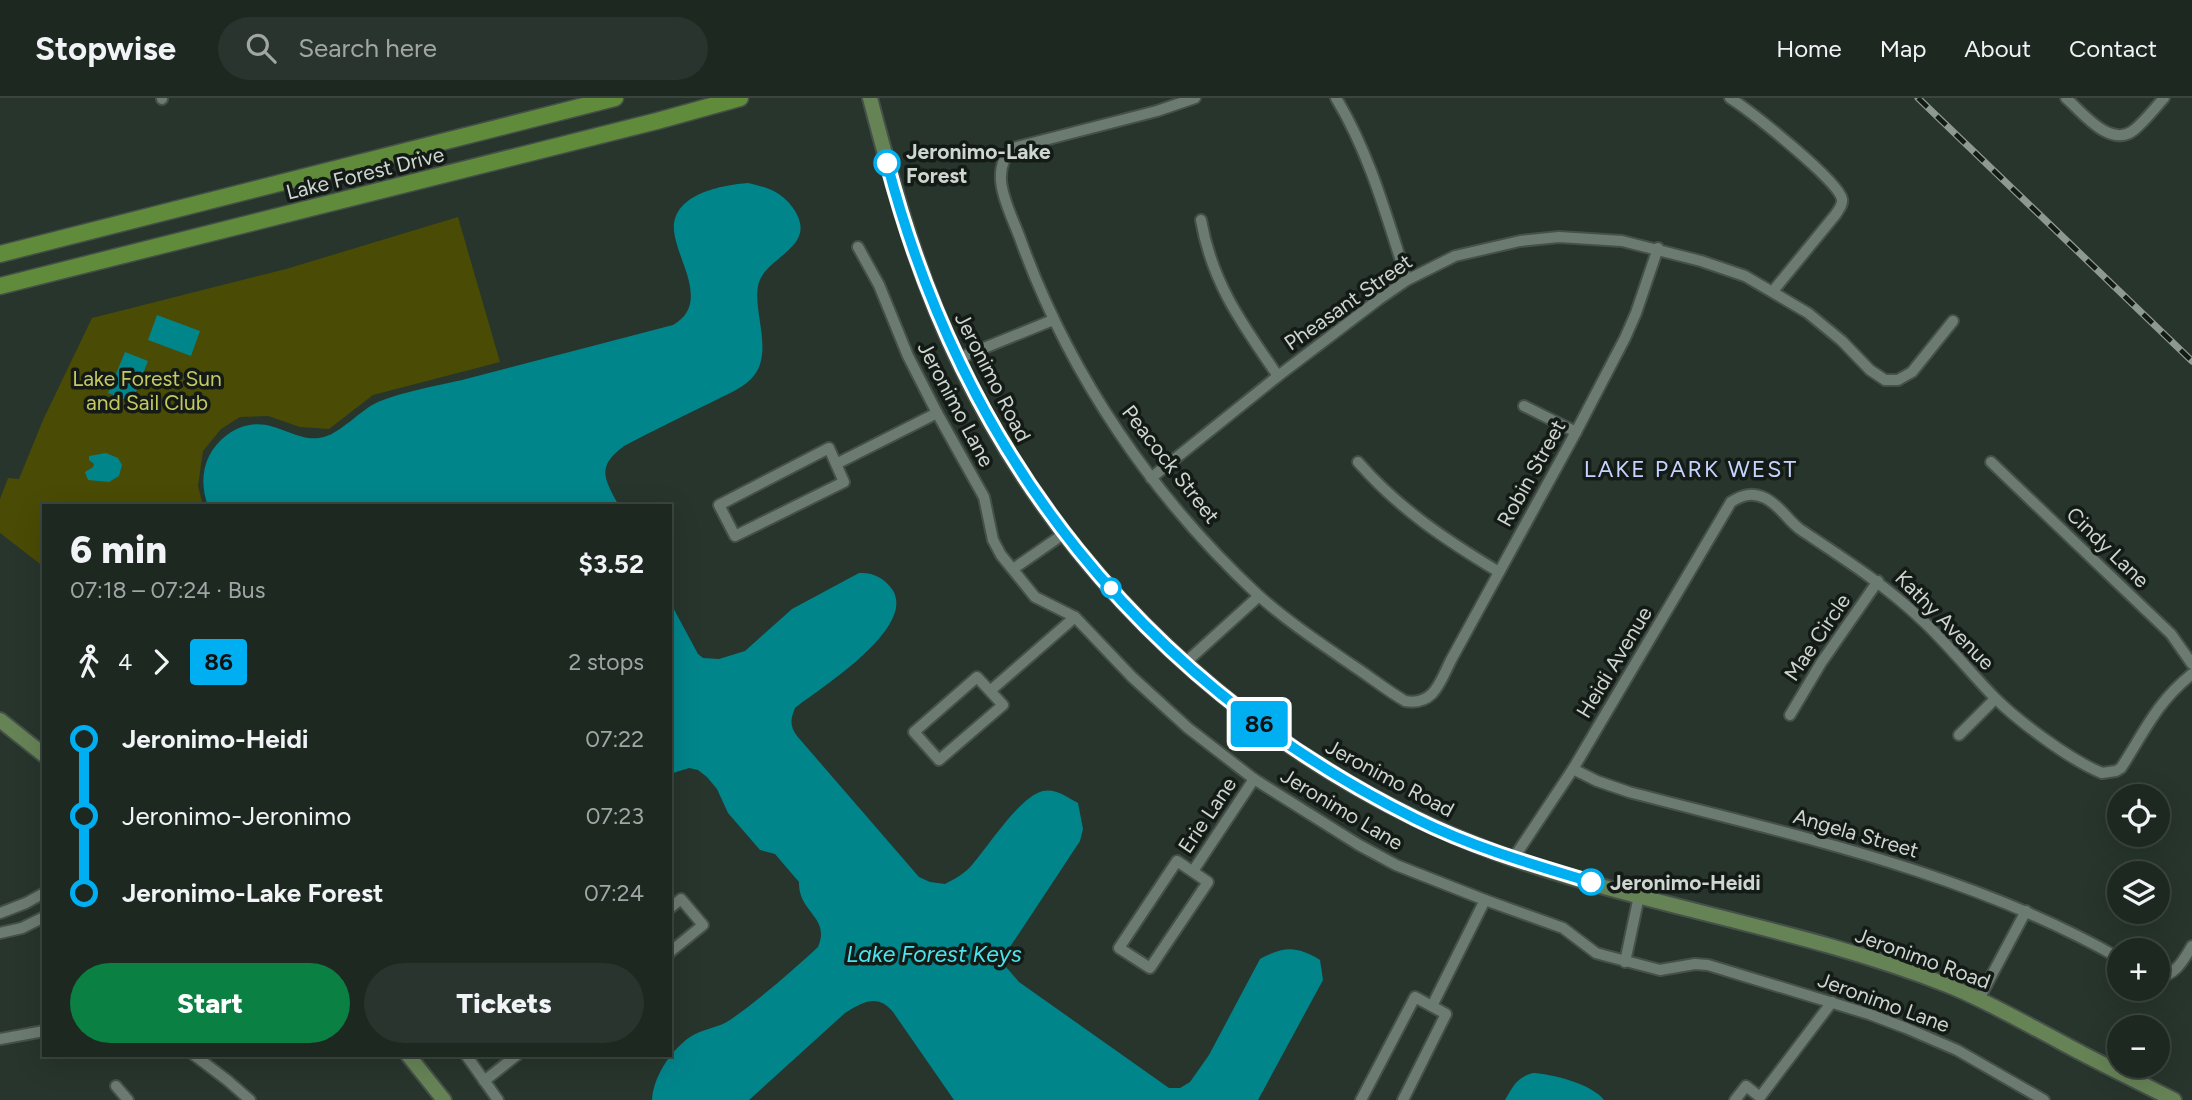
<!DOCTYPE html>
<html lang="en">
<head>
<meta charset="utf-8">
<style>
  :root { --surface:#1d2821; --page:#2a342e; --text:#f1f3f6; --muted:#a0a6a5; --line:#3b443f; --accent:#0b8043 }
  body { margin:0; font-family:Figtree,sans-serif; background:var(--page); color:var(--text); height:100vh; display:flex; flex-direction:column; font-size:26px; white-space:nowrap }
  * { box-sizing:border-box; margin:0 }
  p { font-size:23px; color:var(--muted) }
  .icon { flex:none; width:38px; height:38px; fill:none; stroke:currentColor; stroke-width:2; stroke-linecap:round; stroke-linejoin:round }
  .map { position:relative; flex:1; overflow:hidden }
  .side { position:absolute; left:42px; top:406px; width:630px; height:553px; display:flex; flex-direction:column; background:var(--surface); border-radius:0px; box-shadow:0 7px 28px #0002,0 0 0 2px var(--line) }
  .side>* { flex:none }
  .badge { padding:0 14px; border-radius:5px; font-size:24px; line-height:46px }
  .buttons { position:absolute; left:2107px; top:686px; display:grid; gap:14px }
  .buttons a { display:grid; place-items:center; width:63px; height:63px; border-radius:50%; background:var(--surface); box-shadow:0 7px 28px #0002,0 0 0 2px var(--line); font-size:35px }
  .map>.badge { position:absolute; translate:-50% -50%; box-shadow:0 0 0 4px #fff }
  .legs { display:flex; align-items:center; gap:10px; height:77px; padding:0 28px; font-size:23px }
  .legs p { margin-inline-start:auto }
  .overview { display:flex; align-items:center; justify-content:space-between; height:119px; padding:0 28px }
  h1 { font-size:38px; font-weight:800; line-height:52px }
  .button { display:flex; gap:14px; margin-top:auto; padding:14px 28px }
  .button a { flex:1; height:80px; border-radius:42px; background:var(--accent); color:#fff; font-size:28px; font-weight:800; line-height:80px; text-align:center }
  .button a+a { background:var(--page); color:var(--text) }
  ul { padding:0 28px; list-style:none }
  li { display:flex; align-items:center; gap:24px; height:77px; font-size:26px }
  li i { display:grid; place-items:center; width:10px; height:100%; margin:0 9px; background:currentColor }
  li i::after { content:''; width:18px; height:18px; margin:-9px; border:5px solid; border-radius:50%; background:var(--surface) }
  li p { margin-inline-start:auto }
  li:first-child i { background:linear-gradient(#0000 50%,currentColor 0) }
  li:last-child i { background:linear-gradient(currentColor 50%,#0000 0) }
  header { display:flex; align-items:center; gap:42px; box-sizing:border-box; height:98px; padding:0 35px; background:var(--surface); border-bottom:2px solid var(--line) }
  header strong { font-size:33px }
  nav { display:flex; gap:38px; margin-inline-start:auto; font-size:24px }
  .search { width:490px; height:63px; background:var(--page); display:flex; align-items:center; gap:18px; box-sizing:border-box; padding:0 24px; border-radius:38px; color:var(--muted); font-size:26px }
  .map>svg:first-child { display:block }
  .green { fill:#4a4b04 }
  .water { fill:#00858b }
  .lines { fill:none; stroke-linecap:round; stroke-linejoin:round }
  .minor-casing { stroke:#455049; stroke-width:14 }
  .secondary-casing { stroke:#455049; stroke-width:18 }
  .primary-casing { stroke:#455049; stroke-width:19 }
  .minor { stroke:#6c7b71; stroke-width:10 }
  .secondary { stroke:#668356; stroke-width:14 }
  .primary { stroke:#608b3a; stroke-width:16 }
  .rail-casing { stroke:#8e9992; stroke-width:7 }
  .rail { stroke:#141a16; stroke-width:4.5; stroke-dasharray:13; stroke-linecap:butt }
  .line-1-casing { stroke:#fff; stroke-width:16 }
  .line-1 { stroke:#00aff2; stroke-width:10 }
  .stop-1-dot { fill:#fff; stroke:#00aff2; stroke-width:3.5 }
  .labels { text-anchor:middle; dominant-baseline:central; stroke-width:7; stroke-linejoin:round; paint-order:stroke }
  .stop-label { font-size:21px; font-weight:bold; fill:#ced6d0; stroke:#141a16; text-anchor:start }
  .street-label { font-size:21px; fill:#ced6d0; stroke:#141a16 }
  .park-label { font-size:21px; fill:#c5c962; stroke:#141a16 }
  .neighbourhood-label { font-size:23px; letter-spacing:2px; fill:#c4d4fe; stroke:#141a16 }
  .water-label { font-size:23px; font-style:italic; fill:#4ae4ed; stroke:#141a16 }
</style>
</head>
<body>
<header>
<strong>Stopwise</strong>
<div class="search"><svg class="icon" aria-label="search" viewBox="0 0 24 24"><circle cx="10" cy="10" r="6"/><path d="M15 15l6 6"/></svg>Search here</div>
<nav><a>Home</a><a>Map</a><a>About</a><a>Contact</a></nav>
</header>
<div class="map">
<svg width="2192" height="1002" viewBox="0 0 2192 1002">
  <rect width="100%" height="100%" fill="#27352c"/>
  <!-- green -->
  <path class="green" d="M458 119 500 264 373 297 329 331 300 329 268 318 240 319 221 331 203 353 198 388 203 408H44V469L0 435V401L8 380 19 381 43 322 92 220 286 171Z"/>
  <!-- water -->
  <g class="water">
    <path d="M748 85C767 89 782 94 793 110 821 150 763 158 758 188 753 216 775 257 751 281 740 292 723 298 710 305 681 319 652 333 624 348 596 369 604 380 619 408H208C198 381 204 354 227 337 268 308 291 348 324 339 342 334 360 312 378 304 401 294 441 287 466 281 535 263 604 245 673 227 711 205 677 163 674 133 671 96 722 87 748 85Z"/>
    <path d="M157 217 200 233 191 258 148 242Z"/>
    <path d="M125 254 148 263 132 304 108 295Z"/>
    <path d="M106 355 118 360 122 367 119 378 109 384 88 382 85 374 93 369 94 366 89 362V358Z"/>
    <path d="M859 475C873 474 884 480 892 491 918 529 821 590 795 610 790 622 790 628 797 638L919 779 930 784 945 786C955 781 965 775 972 767 988 749 1020 698 1043 693 1055 690 1067 699 1078 705L1083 731 1080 743 1008 852 1006 869 1019 884 1169 990H1180L1190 984 1209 957 1260 861C1284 848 1297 848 1320 862L1323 882 1258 1002H954L893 914C878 895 862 904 845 915L749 1002H652C653 979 671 952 690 939 702 931 718 930 730 922 759 902 792 873 818 849 831 819 798 815 799 784L775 756 760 752 728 715 717 691 707 679 698 672 689 670 670 676V504L698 556 703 560 719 561 745 553 792 511Z"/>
    <path d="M1533 975C1553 976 1592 986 1604 1002H1505C1513 988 1517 979 1533 975Z"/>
  </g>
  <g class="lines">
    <!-- minor casing -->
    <g class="minor-casing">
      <g id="minor">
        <path d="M162 0V1"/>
        <path d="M1195 0 1157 13 1013 50C986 75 1011 114 1021 143 1070 278 1153 399 1258 497 1287 523 1320 545 1352 567 1369 578 1386 592 1405 603 1434 608 1440 584 1451 562L1576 334 1625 240 1636 215 1658 150"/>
        <path d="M1336 0C1370 56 1387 120 1407 182"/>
        <path d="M1730 0C1749 12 1838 82 1842 101 1843 107 1839 111 1836 116L1773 193"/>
        <path d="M2066 0C2082 14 2110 51 2134 32 2145 23 2154 11 2164 0"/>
        <path d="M1201 122C1212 185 1242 226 1278 278"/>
        <path d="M858 149 879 187 908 258 937 315 984 399 993 442 1001 457 1035 499 1075 519 1132 579 1188 630 1254 681 1359 747 1396 767 1485 802 1563 830 1596 855 1603 857 1660 872 1695 866 1708 867 1869 916 1906 930 1957 952 2044 1002"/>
        <path d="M957 261 1053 222"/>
        <path d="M1524 308 1576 334"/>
        <path d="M1358 364C1399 411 1446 442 1499 474"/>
        <path d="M1991 364 2171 536 2192 566"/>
        <path d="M836 366 829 350 719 407 735 438 844 384 836 366 937 315"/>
        <path d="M1151 380 1278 278 1378 202 1407 182 1455 158 1520 143 1559 139 1622 143 1701 163 1745 178 1808 215 1842 243 1870 272 1885 282H1898L1912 274 1953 223"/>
        <path d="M1013 471 1065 435"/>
        <path d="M1185 565 1259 498"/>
        <path d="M990 593 977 579 914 634 939 662 1003 607 990 593 1075 519"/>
        <path d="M1790 617 1821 565 1878 483"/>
        <path d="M1959 637 1995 601"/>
        <path d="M1573 671 1597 683 1629 694C1796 738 1968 774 2119 860"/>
        <path d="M1513 761 1573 671 1731 404C1742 397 1752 394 1765 400 1780 407 1788 423 1801 432 1843 460 1884 486 1921 521 1947 545 1969 573 1994 599 2018 623 2070 662 2102 675L2116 673 2121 670C2145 633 2156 605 2192 576"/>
        <path d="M1177 763 1208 784 1150 870 1119 850Z"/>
        <path d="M1193 773 1254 681"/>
        <path d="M670 810 681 801 703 827 670 854"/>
        <path d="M0 815 26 805 44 795"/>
        <path d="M0 835 22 830 44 819"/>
        <path d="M1625 864 1639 798"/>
        <path d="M2158 878C2175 879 2184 861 2192 848"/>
        <path d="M1979 901 2026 813"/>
        <path d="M1432 908 1485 802"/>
        <path d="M0 941 44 933"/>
        <path d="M194 957 227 982 250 1002"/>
        <path d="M466 957 498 1002"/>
        <path d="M484 983 517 957"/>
        <path d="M116 988 128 1002"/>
        <path d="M1361 1002 1415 899 1446 916 1403 1002"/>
        <path d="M1735 1002 1746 988 1760 999 1832 904"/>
      </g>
    </g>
    <!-- secondary casing -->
    <g class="secondary-casing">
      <g id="secondary">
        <path d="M870 0C893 88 917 175 956 258 1064 489 1268 673 1508 759 1652 810 1805 831 1947 887 1985 902 2021 923 2057 942 2095 963 2135 982 2174 1002"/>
        <path d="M0 622 44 657"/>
        <path d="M408 957 444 1002"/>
      </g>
    </g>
    <!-- primary casing -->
    <g class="primary-casing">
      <g id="primary">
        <path d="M0 156 615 0"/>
        <path d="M0 188 657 23 740 0"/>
      </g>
    </g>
    <!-- minor -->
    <use href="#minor" class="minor"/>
    <!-- secondary -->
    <use href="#secondary" class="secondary"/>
    <!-- primary -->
    <use href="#primary" class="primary"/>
    <!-- rail casing -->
    <g class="rail-casing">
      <path id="rail" d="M1918 0 2192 263"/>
    </g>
    <!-- rail -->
    <use href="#rail" class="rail"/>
  </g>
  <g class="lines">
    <!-- line-1 casing -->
    <g class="line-1-casing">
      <path id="line-1" d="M887 65C964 359 1143 585 1416 721 1472 749 1531 766 1591 784"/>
    </g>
    <!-- line-1 -->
    <use href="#line-1" class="line-1"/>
  </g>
  <!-- markers -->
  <g class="stop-1-dot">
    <circle cx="887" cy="65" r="12"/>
    <circle cx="1111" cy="490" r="9"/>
    <circle cx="1591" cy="784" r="12"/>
  </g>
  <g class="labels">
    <!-- stop labels -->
    <g class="stop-label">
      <text x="906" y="53">Jeronimo-Lake<tspan x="906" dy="24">Forest</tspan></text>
      <text x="1610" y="784">Jeronimo-Heidi</text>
    </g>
    <!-- street labels -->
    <g class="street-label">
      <text transform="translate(365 75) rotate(-14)">Lake Forest Drive</text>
      <text transform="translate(1348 204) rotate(-35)">Pheasant Street</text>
      <text transform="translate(993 279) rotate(63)">Jeronimo Road</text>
      <text transform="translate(956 306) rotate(62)">Jeronimo Lane</text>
      <text transform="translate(1171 366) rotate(52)">Peacock Street</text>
      <text transform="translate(1531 375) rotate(-61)">Robin Street</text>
      <text transform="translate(2108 449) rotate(44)">Cindy Lane</text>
      <text transform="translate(1945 522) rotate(45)">Kathy Avenue</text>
      <text transform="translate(1817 539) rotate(-56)">Mae Circle</text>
      <text transform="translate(1614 564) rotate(-59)">Heidi Avenue</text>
      <text transform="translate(1390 680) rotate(28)">Jeronimo Road</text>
      <text transform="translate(1342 711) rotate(31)">Jeronimo Lane</text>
      <text transform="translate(1207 717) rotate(-56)">Erie Lane</text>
      <text transform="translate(1856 735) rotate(16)">Angela Street</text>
      <text transform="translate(1923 860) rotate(20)">Jeronimo Road</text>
      <text transform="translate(1884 904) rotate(20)">Jeronimo Lane</text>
    </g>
    <!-- park labels -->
    <g class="park-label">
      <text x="147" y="280">Lake Forest Sun<tspan x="147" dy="24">and Sail Club</tspan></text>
    </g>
    <!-- neighbourhood labels -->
    <g class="neighbourhood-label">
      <text x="1691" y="371">LAKE PARK WEST</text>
    </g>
    <!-- water labels -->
    <g class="water-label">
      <text x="934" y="856">Lake Forest Keys</text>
    </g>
  </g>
</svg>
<div class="buttons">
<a><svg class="icon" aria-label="locate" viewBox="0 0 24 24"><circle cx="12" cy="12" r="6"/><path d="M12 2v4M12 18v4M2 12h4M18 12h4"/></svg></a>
<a><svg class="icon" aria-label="layers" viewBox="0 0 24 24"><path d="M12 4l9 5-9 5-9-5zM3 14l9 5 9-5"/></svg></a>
<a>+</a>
<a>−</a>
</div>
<b class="badge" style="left:1259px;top:626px;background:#00aff2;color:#111">86</b>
<section class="side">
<div class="overview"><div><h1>6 min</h1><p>07:18 – 07:24 · Bus</p></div><b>$3.52</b></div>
<div class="legs"><svg class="icon" aria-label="walk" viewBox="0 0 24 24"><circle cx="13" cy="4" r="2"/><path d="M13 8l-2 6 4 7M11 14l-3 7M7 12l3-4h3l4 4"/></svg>4<svg class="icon" aria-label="forward" viewBox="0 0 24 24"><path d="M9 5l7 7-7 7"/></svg><b class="badge" style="background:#00aff2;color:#111">86</b><p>2 stops</p></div>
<ul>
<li><i style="color:#00aff2"></i><b>Jeronimo-Heidi</b><p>07:22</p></li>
<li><i style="color:#00aff2"></i><span>Jeronimo-Jeronimo</span><p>07:23</p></li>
<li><i style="color:#00aff2"></i><b>Jeronimo-Lake Forest</b><p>07:24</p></li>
</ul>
<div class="button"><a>Start</a><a>Tickets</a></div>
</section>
</div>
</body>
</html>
